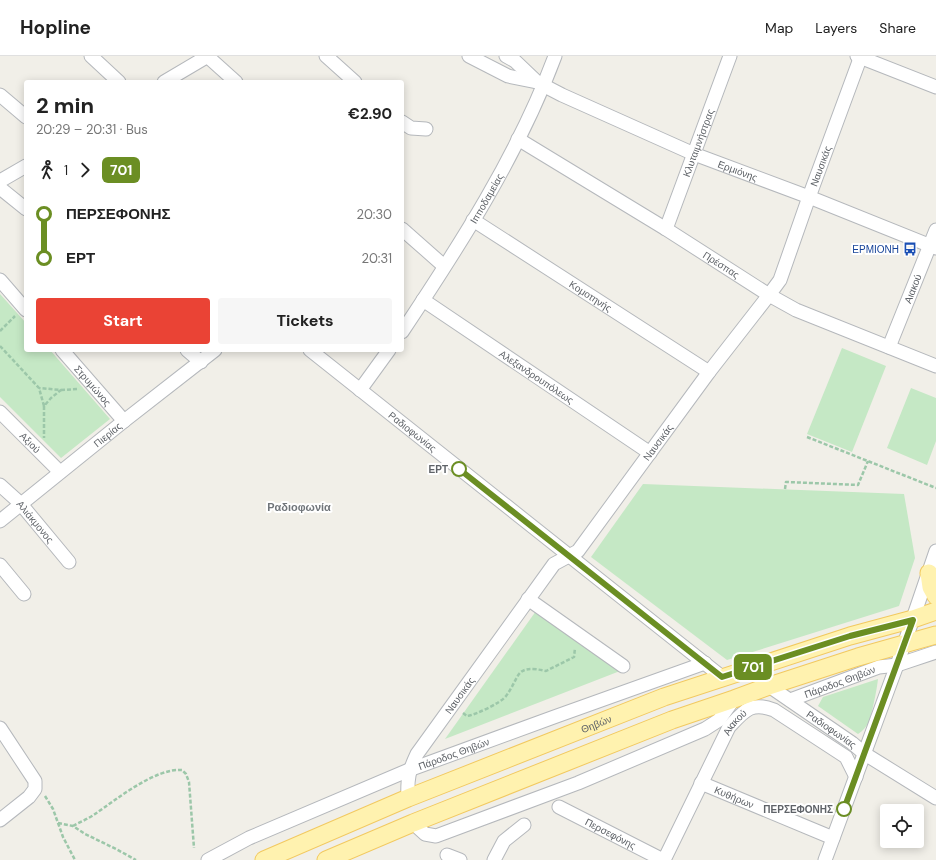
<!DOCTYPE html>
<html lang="en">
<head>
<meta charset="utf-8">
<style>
  :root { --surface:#fff; --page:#f6f6f6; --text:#222; --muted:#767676; --line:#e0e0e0; --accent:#ea4335 }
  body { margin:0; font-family:"DM Sans",sans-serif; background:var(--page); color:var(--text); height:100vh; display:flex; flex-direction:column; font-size:15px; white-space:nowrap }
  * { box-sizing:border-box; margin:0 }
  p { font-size:13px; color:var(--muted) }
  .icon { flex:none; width:22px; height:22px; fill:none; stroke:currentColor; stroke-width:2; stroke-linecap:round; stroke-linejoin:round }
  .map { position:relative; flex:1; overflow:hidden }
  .sheet { position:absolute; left:24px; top:24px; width:380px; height:272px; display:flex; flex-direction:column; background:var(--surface); border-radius:4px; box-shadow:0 2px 10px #0003 }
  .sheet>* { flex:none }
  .badge { padding:0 8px; border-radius:6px; font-size:14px; line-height:26px }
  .tools { position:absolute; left:880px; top:748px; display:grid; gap:8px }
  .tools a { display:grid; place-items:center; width:44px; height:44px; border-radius:4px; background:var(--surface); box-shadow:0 2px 10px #0003; font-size:20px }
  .map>.badge { position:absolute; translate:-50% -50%; box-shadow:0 0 0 2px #fff }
  .legs { display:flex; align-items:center; gap:6px; height:44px; padding:0 12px; font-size:13px }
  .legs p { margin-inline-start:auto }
  .overview { display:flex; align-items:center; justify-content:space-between; height:68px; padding:0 12px }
  h1 { font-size:22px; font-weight:700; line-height:30px }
  .button { display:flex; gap:8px; margin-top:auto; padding:8px 12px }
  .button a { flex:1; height:46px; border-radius:4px; background:var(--accent); color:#fff; font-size:16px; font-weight:700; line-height:46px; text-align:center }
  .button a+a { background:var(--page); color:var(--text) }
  ul { padding:0 12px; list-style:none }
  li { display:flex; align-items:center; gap:14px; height:44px; font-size:15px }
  li i { display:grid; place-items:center; width:6px; height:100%; margin:0 5px; background:currentColor }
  li i::after { content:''; width:10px; height:10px; margin:-5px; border:3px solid; border-radius:50%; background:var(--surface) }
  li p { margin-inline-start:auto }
  li:first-child i { background:linear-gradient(#0000 50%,currentColor 0) }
  li:last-child i { background:linear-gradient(currentColor 50%,#0000 0) }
  header { display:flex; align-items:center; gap:24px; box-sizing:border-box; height:56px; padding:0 20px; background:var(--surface); border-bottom:1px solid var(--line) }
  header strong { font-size:19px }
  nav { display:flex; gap:22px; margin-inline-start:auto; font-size:14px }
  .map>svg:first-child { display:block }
  .green { fill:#c5e8c5 }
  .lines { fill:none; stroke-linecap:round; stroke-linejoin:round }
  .minor-casing { stroke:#b5b8bc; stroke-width:15 }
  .major-casing { stroke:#f2c960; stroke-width:19 }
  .path { stroke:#9cc7a9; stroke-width:2.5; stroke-dasharray:4 2; stroke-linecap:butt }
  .minor { stroke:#fff; stroke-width:13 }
  .major { stroke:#fff2af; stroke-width:17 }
  .line-1-casing { stroke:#fff; stroke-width:9 }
  .line-1 { stroke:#6b8e23; stroke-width:6 }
  .stop-1-dot { fill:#fff; stroke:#6b8e23; stroke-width:2 }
  .labels { text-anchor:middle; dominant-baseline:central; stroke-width:4; stroke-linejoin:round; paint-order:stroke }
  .street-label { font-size:10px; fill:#5f6368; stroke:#fff }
  .transit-label { font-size:10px; fill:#164399; stroke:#fff; text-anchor:end }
  .stop-label { font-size:10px; font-weight:bold; fill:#5f6368; stroke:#fff; text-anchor:end }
  .neighbourhood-label { font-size:11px; font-weight:bold; fill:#70757a; stroke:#fff }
</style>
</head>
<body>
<header>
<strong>Hopline</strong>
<nav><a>Map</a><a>Layers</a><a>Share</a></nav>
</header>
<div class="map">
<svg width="936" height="804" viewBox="0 0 936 804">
  <rect width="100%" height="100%" fill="#f1efe8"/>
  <!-- green -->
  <g class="green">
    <path d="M0 238 26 267V294H50L110 363 61 402 0 341Z"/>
    <path d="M842 292 886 310 852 396 807 378Z"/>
    <path d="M911 332 936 342V385L927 409 887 392Z"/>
    <path d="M643 428 904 438 915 502 899 550 727 604 591 501Z"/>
    <path d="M536 555 620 615 445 683Z"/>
    <path d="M878 623C877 633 872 657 869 666 866 671 863 675 858 678L818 650 823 641Z"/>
  </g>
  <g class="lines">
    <!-- minor casing -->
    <g class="minor-casing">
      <g id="minor">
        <path d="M91 0 119 26"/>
        <path d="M207 0 236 26"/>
        <path d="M326 0 355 26"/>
        <path id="s1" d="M469 0 508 20 537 26 562 39 694 98 809 141 936 192"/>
        <path d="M506 0 515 5 537 26"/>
        <path d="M857 0 936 31"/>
        <path d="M164 26 208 0"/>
        <path d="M0 39 26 61"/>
        <path d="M402 66 411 72 426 73"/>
        <path id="s2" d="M518 83 666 173 769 239 796 254 936 310"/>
        <path d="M0 125 26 110"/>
        <path d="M0 132 26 153"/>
        <path id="s3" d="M473 164 709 316"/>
        <path d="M402 173 444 210"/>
        <path id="s4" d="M666 173 730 0"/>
        <path d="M0 224 26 254"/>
        <path id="s5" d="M423 244 650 397"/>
        <path id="s6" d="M402 276C460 189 518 99 555 0"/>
        <path id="s7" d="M889 291 936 174"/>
        <path id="s8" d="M62 294 124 365"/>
        <path d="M187 294 201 306"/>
        <path id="s9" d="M310 294 722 621"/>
        <path d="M360 334 389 294"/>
        <path id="s10" d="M0 356 60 416"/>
        <path id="s11" d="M0 429 20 447 69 506"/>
        <path id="s12" d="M0 465 124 365 215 294"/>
        <path d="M0 509 24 538"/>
        <path d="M528 543 623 610"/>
        <path id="s13" d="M769 630 852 687 865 698 936 742"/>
        <path id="s14" d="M790 644 879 611 897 609 936 596"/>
        <path d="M0 672 35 725V733L29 741 0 764"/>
        <path id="s15" d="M701 727 833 782"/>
        <path id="s16" d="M408 742C407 722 409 715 417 698L554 508 578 495 709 316 769 239 780 224 809 141 861 0"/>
        <path id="s17" d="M559 751 663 804"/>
        <path d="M413 767 425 778 436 780 578 727 705 673 719 664 734 643"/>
        <path d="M447 799 460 804"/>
        <path id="s18" d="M208 804 249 782 409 714 554 661 705 607"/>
        <path d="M494 804 504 785 524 769"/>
        <path id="s19" d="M664 804 729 671C744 655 751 645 774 654L846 701 856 721"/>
        <path d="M825 804 897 609 936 495"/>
      </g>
    </g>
    <!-- major casing -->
    <g class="major-casing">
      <g id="major">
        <path d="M929 517 931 531 936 540"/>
        <path id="s20" d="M264 804 408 742 664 641 850 580 913 563 936 555"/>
        <path d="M326 804 413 767 672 664 734 643 769 630 858 601 936 579"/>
      </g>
    </g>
    <!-- path -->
    <g class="path">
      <path d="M0 275 15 260"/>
      <path d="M0 290 39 332 44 350 51 342 61 334 39 332"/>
      <path d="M61 334 78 333"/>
      <path d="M44 350V382"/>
      <path d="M807 381 936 432"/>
      <path d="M785 433 786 426 858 429 868 405"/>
      <path d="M463 657 467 660C475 659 501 647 506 640 521 620 514 608 546 615L574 601 575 592"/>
      <path d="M45 740 53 753 63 781 75 804"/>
      <path d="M58 767 73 770 85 778 116 793 136 804"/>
      <path d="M73 770C80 766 88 763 95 758 117 743 155 712 182 714L186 718 189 726 194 792"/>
    </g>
    <!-- minor -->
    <use href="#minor" class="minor"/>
    <!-- major -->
    <use href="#major" class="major"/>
  </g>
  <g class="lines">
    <!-- line-1 casing -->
    <g class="line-1-casing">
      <path id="line-1" d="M459 413 722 621 850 580 913 564 844 753"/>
    </g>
    <!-- line-1 -->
    <use href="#line-1" class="line-1"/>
  </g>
  <!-- icons -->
  <defs>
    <g id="bus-bare" transform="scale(1.08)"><path d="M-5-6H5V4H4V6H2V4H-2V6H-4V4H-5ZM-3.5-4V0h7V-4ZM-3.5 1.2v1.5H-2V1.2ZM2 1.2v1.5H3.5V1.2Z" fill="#1a4fb4" stroke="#fff" stroke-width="2.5" paint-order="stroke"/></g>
  </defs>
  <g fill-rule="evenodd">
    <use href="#bus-bare" x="910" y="193"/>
  </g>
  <!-- markers -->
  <g class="stop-1-dot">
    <circle cx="459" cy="413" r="7"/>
    <circle cx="844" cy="753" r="7"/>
  </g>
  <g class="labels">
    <!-- street labels -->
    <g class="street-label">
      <text stroke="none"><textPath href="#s4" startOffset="92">Κλυταιμνήστρας</textPath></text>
      <text stroke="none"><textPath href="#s16" startOffset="766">Ναυσικάς</textPath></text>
      <text stroke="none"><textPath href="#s1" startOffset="293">Ερμιόνης</textPath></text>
      <text stroke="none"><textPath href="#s6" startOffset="158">Ιπποδαμείας</textPath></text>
      <text stroke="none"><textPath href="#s2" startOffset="239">Πρέσπας</textPath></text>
      <text stroke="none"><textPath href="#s7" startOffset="63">Αιακού</textPath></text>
      <text stroke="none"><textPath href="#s3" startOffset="140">Κομοτηνής</textPath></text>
      <text stroke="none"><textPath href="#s5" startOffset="137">Αλεξανδρουπόλεως</textPath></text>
      <text stroke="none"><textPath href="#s8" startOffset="47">Στρυμώνος</textPath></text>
      <text stroke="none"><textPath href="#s9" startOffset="131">Ραδιοφωνίας</textPath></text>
      <text stroke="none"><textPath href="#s12" startOffset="138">Πιερίας</textPath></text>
      <text stroke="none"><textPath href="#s10" startOffset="43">Αξιού</textPath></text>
      <text stroke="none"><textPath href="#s16" startOffset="442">Ναυσικάς</textPath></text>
      <text stroke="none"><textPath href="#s11" startOffset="51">Αλιάκμονος</textPath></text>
      <text stroke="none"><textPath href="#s14" startOffset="53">Πάροδος Θηβών</textPath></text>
      <text stroke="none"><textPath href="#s16" startOffset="118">Ναυσικάς</textPath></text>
      <text stroke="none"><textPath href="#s20" startOffset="359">Θηβών</textPath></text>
      <text stroke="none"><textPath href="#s19" startOffset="155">Αιακού</textPath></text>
      <text stroke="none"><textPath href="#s13" startOffset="76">Ραδιοφωνίας</textPath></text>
      <text stroke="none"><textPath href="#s18" startOffset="268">Πάροδος Θηβών</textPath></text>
      <text stroke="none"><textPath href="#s15" startOffset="36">Κυθήρων</textPath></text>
      <text stroke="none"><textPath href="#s17" startOffset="58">Περσεφόνης</textPath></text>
    </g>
    <!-- transit labels -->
    <g class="transit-label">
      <text x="899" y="193">ΕΡΜΙΟΝΗ</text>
    </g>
    <!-- stop labels -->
    <g class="stop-label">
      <text x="448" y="413">ΕΡΤ</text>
      <text x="833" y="753">ΠΕΡΣΕΦΟΝΗΣ</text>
    </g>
    <!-- neighbourhood labels -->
    <g class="neighbourhood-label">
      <text x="299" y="451">Ραδιοφωνία</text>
    </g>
  </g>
</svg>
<div class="tools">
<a><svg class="icon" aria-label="locate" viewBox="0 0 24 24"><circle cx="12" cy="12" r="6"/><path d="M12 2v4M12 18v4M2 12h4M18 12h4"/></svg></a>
</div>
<b class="badge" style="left:753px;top:611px;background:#6b8e23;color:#fff">701</b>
<section class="sheet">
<div class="overview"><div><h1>2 min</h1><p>20:29 – 20:31 · Bus</p></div><b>€2.90</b></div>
<div class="legs"><svg class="icon" aria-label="walk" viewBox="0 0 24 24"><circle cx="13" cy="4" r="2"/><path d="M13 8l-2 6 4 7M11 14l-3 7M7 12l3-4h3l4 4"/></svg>1<svg class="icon" aria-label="forward" viewBox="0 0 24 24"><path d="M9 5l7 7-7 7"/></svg><b class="badge" style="background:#6b8e23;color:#fff">701</b></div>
<ul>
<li><i style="color:#6b8e23"></i><b>ΠΕΡΣΕΦΟΝΗΣ</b><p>20:30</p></li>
<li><i style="color:#6b8e23"></i><b>ΕΡΤ</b><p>20:31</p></li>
</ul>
<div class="button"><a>Start</a><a>Tickets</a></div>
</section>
</div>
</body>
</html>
